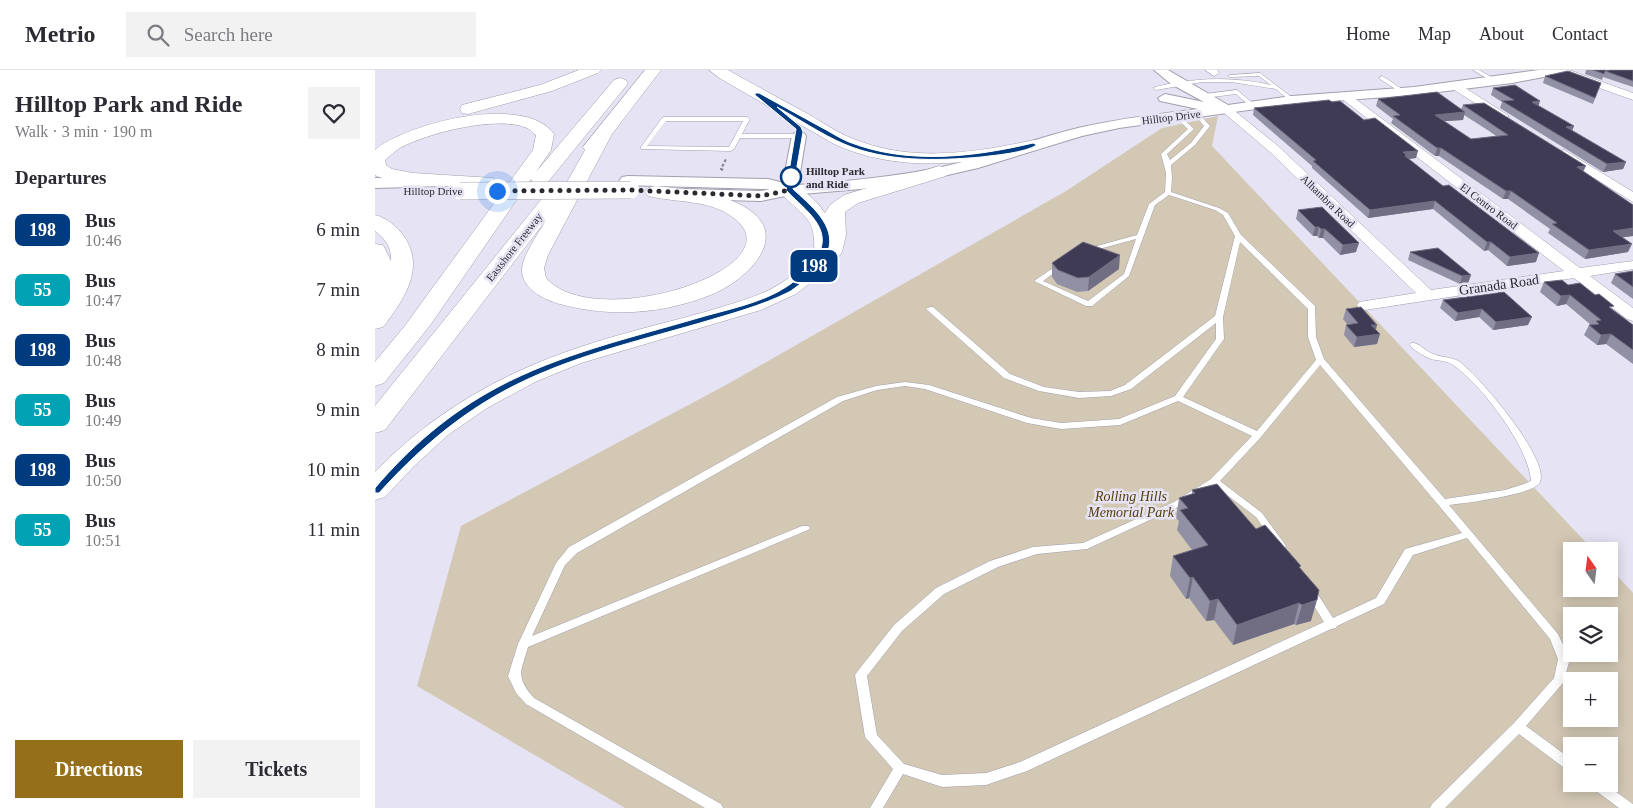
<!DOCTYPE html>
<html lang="en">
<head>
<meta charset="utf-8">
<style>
  :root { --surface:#fff; --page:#f2f2f3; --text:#2b2b33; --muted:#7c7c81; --line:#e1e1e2; --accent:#966f1a }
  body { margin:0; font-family:Georgia,serif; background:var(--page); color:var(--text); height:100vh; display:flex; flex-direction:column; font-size:19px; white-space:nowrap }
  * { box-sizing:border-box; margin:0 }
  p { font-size:16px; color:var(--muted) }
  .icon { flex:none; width:28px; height:28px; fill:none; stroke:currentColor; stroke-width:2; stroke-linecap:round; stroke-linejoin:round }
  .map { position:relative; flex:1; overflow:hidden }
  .sheet { display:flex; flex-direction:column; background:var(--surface); width:375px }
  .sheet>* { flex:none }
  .badge { padding:0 10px; border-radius:8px; font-size:18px; line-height:32px }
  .needle { width:32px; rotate:346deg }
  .fabs { position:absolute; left:1188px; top:472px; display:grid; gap:10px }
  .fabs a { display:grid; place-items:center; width:55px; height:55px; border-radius:0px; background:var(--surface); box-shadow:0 2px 12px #0003; font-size:25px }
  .you { position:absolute; width:25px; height:25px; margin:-12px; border:4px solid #fff; border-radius:50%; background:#1a73e8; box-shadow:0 0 0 8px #1a73e833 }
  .map>.badge { position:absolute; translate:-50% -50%; box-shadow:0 0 0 2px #fff }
  h2 { padding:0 15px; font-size:19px; line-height:45px }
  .round { display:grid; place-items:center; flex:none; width:52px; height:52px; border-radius:0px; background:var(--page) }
  .summary { display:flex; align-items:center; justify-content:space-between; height:85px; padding:0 15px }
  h1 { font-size:24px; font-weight:700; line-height:38px }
  .button { display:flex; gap:10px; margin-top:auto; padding:10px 15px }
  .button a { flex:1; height:58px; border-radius:0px; background:var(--accent); color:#fff; font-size:20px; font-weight:700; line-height:58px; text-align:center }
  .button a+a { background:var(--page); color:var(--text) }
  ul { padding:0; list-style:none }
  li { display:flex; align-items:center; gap:15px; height:60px; padding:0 15px }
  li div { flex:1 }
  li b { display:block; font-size:19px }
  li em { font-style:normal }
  li .badge { min-width:55px; font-weight:700; text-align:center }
  header { display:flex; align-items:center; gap:30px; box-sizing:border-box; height:70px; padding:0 25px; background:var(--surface); border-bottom:1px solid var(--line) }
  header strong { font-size:24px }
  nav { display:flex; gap:28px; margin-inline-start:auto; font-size:18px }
  .search { width:350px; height:45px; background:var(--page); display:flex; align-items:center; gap:12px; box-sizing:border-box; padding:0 18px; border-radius:0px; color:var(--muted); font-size:19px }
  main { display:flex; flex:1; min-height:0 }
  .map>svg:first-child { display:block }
  .green { fill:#d3c8b4; fill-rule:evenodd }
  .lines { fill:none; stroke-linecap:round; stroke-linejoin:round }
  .service-casing { stroke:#a19fae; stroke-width:1 }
  .minor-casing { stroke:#a19fae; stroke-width:1 }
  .tertiary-casing { stroke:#a19fae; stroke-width:2 }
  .secondary-casing { stroke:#a19fae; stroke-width:2 }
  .motorway-casing { stroke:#a19fae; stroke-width:1 }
  .path { stroke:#82818b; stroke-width:2; stroke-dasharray:3 2; stroke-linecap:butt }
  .service { fill:#fff; fill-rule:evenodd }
  .minor { fill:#fff; fill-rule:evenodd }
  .tertiary { fill:#fff; fill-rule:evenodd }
  .secondary { fill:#fff; fill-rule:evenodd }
  .motorway { fill:#fff; fill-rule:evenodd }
  .secondary-bridge-casing { stroke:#a19fae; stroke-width:18; stroke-linecap:butt }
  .secondary-bridge { stroke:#fff; stroke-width:17 }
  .wall { fill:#9290a4; fill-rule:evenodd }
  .shaded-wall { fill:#716e84 }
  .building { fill:#3f3b54; stroke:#716e84 }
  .line { fill:#003b80; stroke:#fff }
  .walk { stroke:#2b2a30; stroke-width:5; stroke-dasharray:0 9 }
  .stop-dot { fill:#fff; stroke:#003b80; stroke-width:2.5 }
  .labels { text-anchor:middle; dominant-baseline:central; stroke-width:5; stroke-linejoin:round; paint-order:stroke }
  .far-street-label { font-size:11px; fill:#2b2a30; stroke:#e6e4f4 }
  .far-stop-label { font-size:11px; font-weight:bold; fill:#2b2a30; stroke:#e6e4f4; text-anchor:start }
  .street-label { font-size:14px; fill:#2b2a30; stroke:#e6e4f4 }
  .park-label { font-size:14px; font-style:italic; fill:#543d09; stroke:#e6e4f4 }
</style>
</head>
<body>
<header>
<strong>Metrio</strong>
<div class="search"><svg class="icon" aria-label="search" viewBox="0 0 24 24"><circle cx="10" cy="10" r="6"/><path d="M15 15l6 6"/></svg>Search here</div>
<nav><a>Home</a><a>Map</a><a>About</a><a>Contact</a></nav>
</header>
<main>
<section class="sheet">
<div class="summary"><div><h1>Hilltop Park and Ride</h1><p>Walk · 3 min · 190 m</p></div><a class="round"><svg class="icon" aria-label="heart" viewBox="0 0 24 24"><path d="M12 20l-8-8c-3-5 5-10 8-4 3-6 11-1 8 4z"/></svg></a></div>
<h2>Departures</h2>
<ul>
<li><span class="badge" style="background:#003b80;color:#fff">198</span><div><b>Bus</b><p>10:46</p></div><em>6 min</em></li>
<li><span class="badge" style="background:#00a3b4;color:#fff">55</span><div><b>Bus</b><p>10:47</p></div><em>7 min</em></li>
<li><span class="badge" style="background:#003b80;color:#fff">198</span><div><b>Bus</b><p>10:48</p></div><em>8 min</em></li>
<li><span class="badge" style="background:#00a3b4;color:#fff">55</span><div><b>Bus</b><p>10:49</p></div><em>9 min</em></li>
<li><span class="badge" style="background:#003b80;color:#fff">198</span><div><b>Bus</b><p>10:50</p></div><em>10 min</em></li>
<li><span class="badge" style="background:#00a3b4;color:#fff">55</span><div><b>Bus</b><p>10:51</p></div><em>11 min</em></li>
</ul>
<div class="button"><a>Directions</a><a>Tickets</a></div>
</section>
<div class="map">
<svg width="1258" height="738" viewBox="0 0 1258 738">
  <rect width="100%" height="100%" fill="#e6e4f4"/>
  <!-- green -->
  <path class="green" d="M843 46 837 76 1219 481H1196V519H1234V497L1258 523V738H250L42 616 86 456 351 315 691 121 787 58ZM1196 546H1234V584H1196ZM1196 611H1234V649H1196ZM1196 676H1234V714H1196Z"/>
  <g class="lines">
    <!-- service casing -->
    <g class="service-casing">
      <g id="service">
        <path d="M1098 0H1104L1123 11 1118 12Z"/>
        <path d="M885 3 919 29V31H915L901 19 856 12H827L781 20 778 18C785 15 794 14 801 13 833 7 864 8 896 15L884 6 855 7 853 6 855 5Z"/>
        <path d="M1007 6 1009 7 1030 21 1025 22 1005 9 1004 8Z"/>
        <path d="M862 20 880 35V37H876L861 24 830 28 827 26 830 24Z"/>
        <path d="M822 42 835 56 820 75 796 95 797 108 796 122 844 138 853 143 866 165 940 236 941 267 949 289 1070 429 1130 420 1149 414 1156 411C1154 377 1106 314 1078 295 1071 290 1063 291 1056 289 1048 286 1042 282 1036 277L1035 275 1036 273C1044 272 1049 280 1056 283 1065 288 1076 286 1085 292 1104 306 1175 389 1165 412 1160 425 1089 433 1074 435L1183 564 1195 589 1188 613 1151 656 1196 689V701L1192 700 1144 664 1070 738H1055L1057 734 1139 653 1179 608 1183 589 1175 569 1092 468 1038 485 1009 534 962 556 961 558 956 559 652 701 611 715 567 717 528 704 508 738H495L518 699 490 667 480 605 482 602 519 555 561 518 615 491 658 477 708 473 799 432 836 409 877 366 803 331 745 355 686 359 652 353 550 319 530 316 502 320 468 331 202 483 190 495 157 566 427 456H433L435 458 433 460 153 577C146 602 140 606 159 628L346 734 348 738H330L151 634 141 623 133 606 143 574 181 493 194 477 462 327 501 316 530 312 554 315 656 348 686 353 744 349 800 326 841 269V253L756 319 736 326 704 328 664 321 629 308 551 239 555 237H558L635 304 669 317 704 322 735 321 750 315 840 246 860 166 848 145 840 140 794 125 780 135 754 206 717 236H711L659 211 684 194H688V196L668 211 713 231 749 204 761 169 713 182 710 180 711 179 762 165 774 134 790 122 791 103 786 84 813 59 799 46 804 45 819 59 792 84 795 90 816 73 829 56 819 44ZM865 172 933 239V267L941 290 882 361 808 327 849 269 848 247ZM945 295 1087 463 1030 479 1001 528 958 548 940 520 936 519 932 520 931 523 949 552 645 692 611 703 567 705 529 694 502 665 492 606 527 561 569 524 623 497 662 484 712 479 805 436 839 415 881 447 903 479H909L911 476 909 473 887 443 845 411 886 367Z"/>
        <path d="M289 47H372L375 49 367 64H424L427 66 424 68H365L359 79 356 81 266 79V77L287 48ZM291 51H368L354 77 272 76Z"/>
        <path d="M1215 714H1230L1258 734V738H1244L1217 718Z"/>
      </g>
    </g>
    <!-- minor casing -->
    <g class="minor-casing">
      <g id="minor">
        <path d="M830 0H842L844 3 839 6Z"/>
        <path d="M1179 0H1194L1258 23V30L1180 2Z"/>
        <path d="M1080 13 1084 14 1134 46 1128 49 1124 48 1076 18 1075 16 1076 14Z"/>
        <path d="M970 23 974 24 1205 198 1258 191V199L1215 206 1258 238V251L1252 249 1199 208 990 240 984 238 982 235 984 232 1041 223 895 82 848 42 846 40 848 38H856L903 76 1056 220 1189 201 966 28 964 26 966 24Z"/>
        <path d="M1189 80 1258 122V132L1185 87 1183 84 1185 81Z"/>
      </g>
    </g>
    <!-- tertiary casing -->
    <g class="tertiary-casing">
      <path id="tertiary" d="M779 0H793L853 35 917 26 1039 17 1164 0H1190L1184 4 1137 13 1039 25 917 34 744 58 707 66 603 98 564 107 486 119 415 125 386 131 310 129 304 127 302 124 304 121 310 119 386 121 407 117 417 66 419 63H429L431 66 423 115C471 111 520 107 567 97 613 87 657 69 703 58 742 49 783 44 823 39L785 31 783 28 790 24 829 32 796 14Z"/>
    </g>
    <!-- secondary casing -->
    <g class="secondary-casing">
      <g id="secondary">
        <path d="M253 106 393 109 421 116 423 120 421 124 414 126 392 119 247 115 244 111 247 107Z"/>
        <path d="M65 107 71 108 74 112 71 116 0 118V108Z"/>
      </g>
    </g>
    <!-- motorway casing -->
    <g class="motorway-casing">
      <g id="motorway">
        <path d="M204 0H226L223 3 177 21 93 44 87 43 85 39 87 35 165 15Z"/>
        <path d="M270 0H286L237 64 173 185 169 198 171 208C220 264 422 198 360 149 336 129 302 133 273 126L270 122 273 118 280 116C307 119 337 121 362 133 421 160 377 207 338 224 289 244 236 248 185 234 170 230 148 220 147 201 146 187 164 163 171 150L10 360 0 363V336L173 121 180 119 187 121 210 80 208 77Z"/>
        <path d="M334 0H353C379 15 406 29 433 44 450 54 467 66 487 72 541 92 604 82 659 70L665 71 668 75 665 79 659 80C593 95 522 103 459 74L346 9Z"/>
        <path d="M245 8 251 10 253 13 251 16 172 113 165 115 158 113 156 109 56 254 9 313 0 316V292L29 257 158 80 161 65C158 63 155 59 152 58 123 45 52 63 25 78 20 81 15 86 10 90L11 95 17 99 38 103 118 108 121 112 118 116 111 118 38 115 4 107 0 105V80C32 53 150 23 179 64L176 80 161 102 239 10Z"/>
        <path d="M564 96 571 98 573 102 571 106 483 133 470 142 471 165 467 182 457 196 421 224 386 240 206 293 160 312 112 338 73 365 38 397 10 427 0 430V402C52 348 116 309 188 283 234 266 283 255 330 242 355 234 382 228 405 214 418 206 429 195 441 186L445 182 439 177C441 143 420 143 404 120L407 116C424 112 441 130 450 143L455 135 469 125Z"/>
        <path d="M0 145C12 148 21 156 28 165 52 197 28 231 8 257L0 259V174L8 175 16 191C17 178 10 168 0 161Z"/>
      </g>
    </g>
    <!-- path -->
    <path class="path" d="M348 100 346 99 351 89"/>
    <!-- service -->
    <use href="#service" class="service"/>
    <!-- minor -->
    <use href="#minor" class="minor"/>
    <!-- tertiary -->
    <use href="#tertiary" class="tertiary"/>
    <!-- secondary -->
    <use href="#secondary" class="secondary"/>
    <!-- motorway -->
    <use href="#motorway" class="motorway"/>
    <!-- secondary-bridge casing -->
    <g class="secondary-bridge-casing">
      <path id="secondary-bridge" d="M85 121 256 120"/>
    </g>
    <!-- secondary-bridge -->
    <use href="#secondary-bridge" class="secondary-bridge"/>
  </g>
  <!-- wall -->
  <g class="wall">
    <path d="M1211 0H1231V1L1258 0V17L1228 7 1227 10 1210 4Z"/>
    <path d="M1170 6 1226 13 1218 34 1168 13Z"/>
    <path d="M1118 18 1164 36 1199 56 1197 60 1251 92 1248 99 1228 102 1125 38 1127 32 1116 25Z"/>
    <path d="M1003 29 1086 39 1088 35 1208 102 1258 135V166L1248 167 1253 182 1210 189 1173 163 1175 159 1133 129H1128L1064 86H1060L1016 53 1018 49 1001 36ZM1089 45 1114 61 1121 66 1096 69 1069 51 1088 50Z"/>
    <path d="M957 32 989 50 1041 88 1034 89 1161 192 1132 196 1113 180 1109 181 1058 139 993 148 937 98V96L878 45 879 38Z"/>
    <path d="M947 137 981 182 965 185 948 168H944L942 166H938L921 149 923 140Z"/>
    <path d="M1035 182 1096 205 1093 213 1085 214 1033 190Z"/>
    <path d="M677 193 744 199 713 221 702 222 682 214 677 207Z"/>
    <path d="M1258 201V229L1236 213 1240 204Z"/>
    <path d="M1169 212 1193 215 1237 239 1258 255V294L1231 274 1222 275 1209 265 1214 255H1216L1191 234 1182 236 1165 222Z"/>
    <path d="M1129 222 1153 255 1118 260 1104 247 1080 251 1065 238 1068 230Z"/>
    <path d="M971 239 1001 260 1002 274 979 277 969 265 971 255H973L968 249Z"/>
    <path d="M817 420 881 459 925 498 936 551 921 555 919 554 858 575 839 550 831 551 814 528 811 529 795 506 798 486 817 480 802 460 804 451 801 448 804 428 817 424Z"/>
  </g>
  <!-- shaded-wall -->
  <g class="shaded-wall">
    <path d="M1165 31 1163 38 1157 32Z"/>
    <path d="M1090 42 1088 50 1057 52 1060 45Z"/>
    <path d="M1199 56 1196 63 1191 57Z"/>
    <path d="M1062 78H1066L1064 86H1060Z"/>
    <path d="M1043 81 1041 88 1032 89 1028 82Z"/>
    <path d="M1251 92 1248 99 1228 102 1232 94Z"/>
    <path d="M1211 96 1207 104 1202 97Z"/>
    <path d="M1131 121H1136L1133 129H1128Z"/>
    <path d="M1060 131 1058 139 993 148 995 140Z"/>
    <path d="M940 157H944L942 166H938Z"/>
    <path d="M1258 158V166L1234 169 1238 161Z"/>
    <path d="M946 159H950L948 168H944Z"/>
    <path d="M1112 172H1116L1113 180 1109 181Z"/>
    <path d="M984 173 981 182 965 185 968 175Z"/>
    <path d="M1257 174 1253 182 1210 189 1214 180Z"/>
    <path d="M1164 183 1161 192 1132 196 1135 187Z"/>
    <path d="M745 185 744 199 713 221 714 207Z"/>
    <path d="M1096 205 1093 213 1085 214 1087 206Z"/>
    <path d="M1195 225 1191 234 1182 236 1186 226Z"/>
    <path d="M1107 239 1104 247 1080 251 1083 243Z"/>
    <path d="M1157 247 1153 255 1118 260 1121 252Z"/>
    <path d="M996 255H1002L1000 264Z"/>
    <path d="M1005 264 1002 274 979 277 982 267Z"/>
    <path d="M1236 264 1231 274 1222 275 1226 265Z"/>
    <path d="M818 507 814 528 811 529 815 508Z"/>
    <path d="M843 529 839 550 831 551 835 531Z"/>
    <path d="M942 530 936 551 921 555 927 535Z"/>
    <path d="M924 533 919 554 858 575 862 555Z"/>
  </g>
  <!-- building -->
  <g class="building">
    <path d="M1218 0H1231V1L1235 0H1258V11L1230 1 1229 4Z"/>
    <path d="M1193 1 1226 13 1220 28 1170 6Z"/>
    <path d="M1140 15 1165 31 1157 32 1199 56 1191 57 1251 92 1232 94 1127 31 1139 30 1118 18Z"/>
    <path d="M1062 22 1090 42 1060 45 1096 69 1133 65 1088 35 1109 33 1211 96 1202 97 1258 135V158L1238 161 1257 174 1214 180 1177 154 1182 153 1136 121H1131L1066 78H1062L1018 46 1025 45 1003 29Z"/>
    <path d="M954 30 957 32 965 31 989 50 1000 48 1043 81 1028 82 1032 86H1030L1068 116 1074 115 1164 183 1135 187 1116 172H1112L1060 131 995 140 938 91 941 90 879 38Z"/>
    <path d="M947 137 984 173 968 175 950 159H946L944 157H940L923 140Z"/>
    <path d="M708 172 745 185 714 207 703 208 683 200 677 193Z"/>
    <path d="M1063 178 1096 205 1087 206 1035 182Z"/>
    <path d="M1258 201V217L1240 204Z"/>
    <path d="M1187 210 1193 215 1205 213 1220 225 1224 224 1239 236 1234 237 1258 255V280L1236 264 1226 265 1214 255 1224 254 1221 251 1226 250 1195 225 1186 226 1169 212Z"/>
    <path d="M1129 222 1157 247 1121 252 1107 239 1083 243 1068 230Z"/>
    <path d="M986 237 1002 255H996L1005 264 982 267 971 255 983 253 971 239Z"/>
    <path d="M842 414 881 459 890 455 926 496 924 497 944 520 942 530 927 535 924 533 862 555 843 529 835 531 818 507 815 508 798 486 833 475 805 440 813 438 804 428 820 423 817 420Z"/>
  </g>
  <!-- line -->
  <path class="line" d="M380 23H384C404 34 424 45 444 56 454 61 464 68 474 72 533 95 599 87 658 73L662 75C649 83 621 85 606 87 561 91 511 92 469 74 446 64 424 49 402 37L426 57 428 62 418 119C434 134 462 155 453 181 448 194 426 215 414 222 386 236 355 244 325 253 259 272 190 288 129 321 81 347 41 382 4 423H0V418C34 378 74 343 123 317 185 284 255 268 323 248 350 240 387 233 411 217 424 209 439 195 445 181 456 155 425 136 411 120L421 59 380 25Z"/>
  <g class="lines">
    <!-- walk -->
    <path class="walk" d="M122 121 256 120 386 126 414 120 416 107"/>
  </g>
  <!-- markers -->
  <circle class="stop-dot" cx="416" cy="107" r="10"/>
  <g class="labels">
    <!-- far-street labels -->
    <g class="far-street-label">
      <text transform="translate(796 47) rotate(-7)">Hilltop Drive</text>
      <text x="58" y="121">Hilltop Drive</text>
      <text transform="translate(953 131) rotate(44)">Alhambra Road</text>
      <text transform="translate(1114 136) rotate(37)">El Centro Road</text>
      <text transform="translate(139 177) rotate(-52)">Eastshore Freeway</text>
    </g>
    <!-- far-stop labels -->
    <g class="far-stop-label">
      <text x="431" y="101">Hilltop Park<tspan x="431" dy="13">and Ride</tspan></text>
    </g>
    <!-- street labels -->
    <g class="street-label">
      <text transform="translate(1124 215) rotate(-8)">Granada Road</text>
    </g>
    <!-- park labels -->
    <g class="park-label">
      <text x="756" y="426">Rolling Hills<tspan x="756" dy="16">Memorial Park</tspan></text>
    </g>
  </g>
</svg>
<div class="fabs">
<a><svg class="needle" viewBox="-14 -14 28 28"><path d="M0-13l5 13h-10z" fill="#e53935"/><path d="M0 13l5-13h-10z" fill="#7c7c81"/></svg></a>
<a><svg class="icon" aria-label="layers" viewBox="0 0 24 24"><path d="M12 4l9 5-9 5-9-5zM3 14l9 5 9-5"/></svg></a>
<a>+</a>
<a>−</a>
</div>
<div class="you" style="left:122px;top:121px"></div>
<b class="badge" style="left:439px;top:196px;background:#003b80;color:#fff">198</b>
</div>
</main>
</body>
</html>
